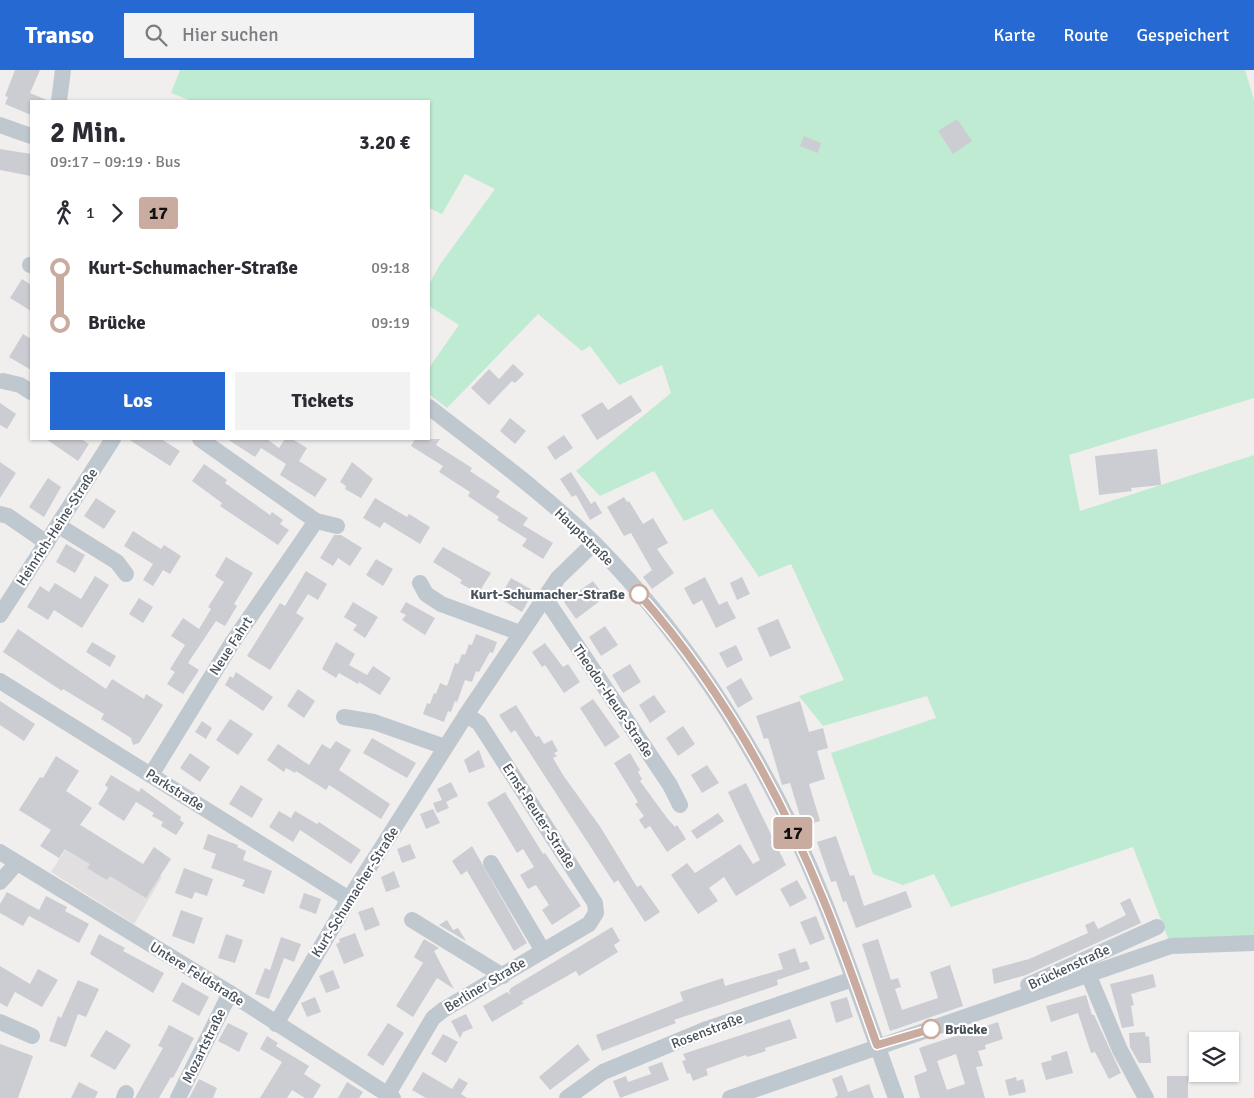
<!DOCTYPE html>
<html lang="de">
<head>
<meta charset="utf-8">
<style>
  :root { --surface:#fff; --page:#f2f2f3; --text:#2b2b33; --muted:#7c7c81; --accent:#2669d3 }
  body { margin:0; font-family:Signika,sans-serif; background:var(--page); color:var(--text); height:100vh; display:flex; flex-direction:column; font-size:19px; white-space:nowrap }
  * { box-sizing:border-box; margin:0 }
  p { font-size:16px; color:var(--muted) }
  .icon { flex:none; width:28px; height:28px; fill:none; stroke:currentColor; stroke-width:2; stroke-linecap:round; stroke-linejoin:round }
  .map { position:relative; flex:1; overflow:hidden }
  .details { position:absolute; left:30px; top:30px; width:400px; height:340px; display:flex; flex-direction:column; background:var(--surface); border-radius:0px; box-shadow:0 1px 4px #0004 }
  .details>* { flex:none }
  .badge { padding:0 10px; border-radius:4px; font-size:18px; line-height:32px }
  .controls { position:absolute; left:1189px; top:962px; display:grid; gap:10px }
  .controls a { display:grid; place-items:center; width:50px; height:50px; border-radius:0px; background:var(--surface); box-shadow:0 1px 4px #0004; font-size:25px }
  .map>.badge { position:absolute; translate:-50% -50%; box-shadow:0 0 0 2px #fff }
  .legs { display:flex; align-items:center; gap:8px; height:55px; padding:0 20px; font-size:16px }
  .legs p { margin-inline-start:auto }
  .overview { display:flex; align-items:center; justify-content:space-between; height:85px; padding:0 20px }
  h1 { font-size:28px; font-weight:700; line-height:38px }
  .cta { display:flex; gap:10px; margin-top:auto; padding:10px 20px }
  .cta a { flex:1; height:58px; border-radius:0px; background:var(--accent); color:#fff; font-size:20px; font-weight:700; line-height:58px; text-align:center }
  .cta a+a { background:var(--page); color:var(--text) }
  ul { padding:0 20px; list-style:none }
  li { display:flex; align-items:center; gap:18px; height:55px; font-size:19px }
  li i { display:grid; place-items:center; width:8px; height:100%; margin:0 6px; background:currentColor }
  li i::after { content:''; width:12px; height:12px; margin:-6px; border:4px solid; border-radius:50%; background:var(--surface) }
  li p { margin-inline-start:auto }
  li:first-child i { background:linear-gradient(#0000 50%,currentColor 0) }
  li:last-child i { background:linear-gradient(currentColor 50%,#0000 0) }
  header { display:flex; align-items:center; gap:30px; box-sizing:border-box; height:70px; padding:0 25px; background:var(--accent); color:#fff }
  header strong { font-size:24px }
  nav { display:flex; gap:28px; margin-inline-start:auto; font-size:18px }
  .search { width:350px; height:45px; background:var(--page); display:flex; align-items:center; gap:12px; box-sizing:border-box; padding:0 18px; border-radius:0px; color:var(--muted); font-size:19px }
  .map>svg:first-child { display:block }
  .education { fill:#e1dfdf }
  .green { fill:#bfebd2 }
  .building { fill:#cccdd2; fill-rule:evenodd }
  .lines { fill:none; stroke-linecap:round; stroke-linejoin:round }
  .minor { stroke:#c0c8cf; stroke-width:16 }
  .line-1-casing { stroke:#fff; stroke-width:11 }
  .line-1 { stroke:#c9aba0; stroke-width:8 }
  .stop-1-dot { fill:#fff; stroke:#c9aba0; stroke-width:2.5 }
  .labels { text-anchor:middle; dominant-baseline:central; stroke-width:4.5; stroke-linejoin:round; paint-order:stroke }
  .street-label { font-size:14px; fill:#48505a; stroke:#fff }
  .stop-label { font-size:14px; font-weight:bold; fill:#48505a; stroke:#fff; text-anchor:end }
</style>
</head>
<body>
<header>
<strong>Transo</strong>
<div class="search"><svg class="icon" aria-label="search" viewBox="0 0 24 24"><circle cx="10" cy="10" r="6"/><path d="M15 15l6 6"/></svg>Hier suchen</div>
<nav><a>Karte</a><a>Route</a><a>Gespeichert</a></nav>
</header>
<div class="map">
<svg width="1254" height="1028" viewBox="0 0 1254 1028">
  <rect width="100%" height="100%" fill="#f1eeee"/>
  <!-- education -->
  <path class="education" d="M81 755 162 807 134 854 51 802Z"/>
  <!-- green -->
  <path class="green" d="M180 0H1245L1254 30V328L1069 385 1080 441 1254 385V873L1171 876 1133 777 951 837 934 804 903 815 873 804 831 683 936 648 927 626 823 656 799 626 844 610 791 494 759 507 712 439 684 451 654 401 600 426 576 401 671 323 662 295 619 315 590 276 582 281 538 244 447 338 429 324V298L459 255 429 236V215L439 196 495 119 465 104 442 144 429 138V31H192L171 23Z"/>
  <!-- building -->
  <g class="building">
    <path d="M15 0H40L30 23 49 31H31V45L5 34 8 27 5 26Z"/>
    <path d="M957 49 972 71 953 84 938 61Z"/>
    <path d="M804 66 821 73 818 83 800 76Z"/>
    <path d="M0 79 31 84V106L0 100Z"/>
    <path d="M22 209 31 215V241L10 228Z"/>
    <path d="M23 264 31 269V300L9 287Z"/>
    <path d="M513 294 524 304 515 313 512 311 489 335 471 318 489 299 499 309Z"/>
    <path d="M631 325 642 341 597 370 581 345 602 332 608 340Z"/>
    <path d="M0 333 16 344 7 359 0 355Z"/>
    <path d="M510 348 526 361 515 374 500 361Z"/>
    <path d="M564 365 573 378 555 390 547 377Z"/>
    <path d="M46 369H81L89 374 78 391Z"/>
    <path d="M128 369H161L180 381 170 396Z"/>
    <path d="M227 369H267L279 378 285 369H292L307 378 299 391 327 409 315 427 280 405 286 394 261 378 255 387Z"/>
    <path d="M415 369H440L436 375 472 398 470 401 500 421 496 427 528 448 523 455 553 473 543 489 522 476 527 469 497 450 499 447 468 426 470 422 439 402 443 396 411 376Z"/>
    <path d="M1157 379 1161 415 1131 418 1132 421 1099 425 1095 386Z"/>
    <path d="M0 392 16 403 0 428Z"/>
    <path d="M352 392 373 409 361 428 345 419 346 416 340 412Z"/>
    <path d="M204 394 227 410 225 413 270 445 272 442 283 450 280 454 289 460 278 475 220 436 222 433 192 411Z"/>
    <path d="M571 402 591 434 595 431 602 443 590 450 576 425 572 427 560 409Z"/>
    <path d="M48 408 61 417 44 447 29 437Z"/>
    <path d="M624 427 627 432 629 431 643 454 653 448 668 473 657 479 674 503 652 519 643 507 652 500 631 463 624 466 607 437Z"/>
    <path d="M96 428 116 441 104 459 84 446Z"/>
    <path d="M375 428 407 447 409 444 430 457 420 474 384 452 380 458 363 448Z"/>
    <path d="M133 461 161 479 164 475 181 486 170 504 163 500 153 516 143 510 153 494 124 476Z"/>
    <path d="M334 465H341L362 478 350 496 338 488 333 496 320 488Z"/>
    <path d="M66 474 85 485 75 503 56 492Z"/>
    <path d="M443 477 491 503 478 524 460 513 462 510 433 492Z"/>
    <path d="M226 487 253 503 234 534 237 536 225 556 216 551 188 593 199 600 183 624 167 614 175 602 170 599 185 575 171 566 183 548 199 559 211 539 208 537 224 512 215 506Z"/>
    <path d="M376 489 393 499 383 516 366 505Z"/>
    <path d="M306 501 327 514 318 530 308 524 296 543 304 548 270 600 247 586 280 533 285 536Z"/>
    <path d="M95 506 109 515 82 558 54 540 48 550 27 537 40 516 49 522 55 513 81 529Z"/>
    <path d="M705 507 719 535 727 531 736 548 716 558 702 530 693 535 684 518Z"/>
    <path d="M742 507 750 524 737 530 730 513Z"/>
    <path d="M511 508 534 521 522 542 499 528Z"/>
    <path d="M593 511 605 527 576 549 564 532Z"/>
    <path d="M139 528 153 537 143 553 129 544Z"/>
    <path d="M353 532 378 547 365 568 353 560 357 555 344 547Z"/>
    <path d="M406 532 435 548 425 565 402 550 406 545 400 542Z"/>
    <path d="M778 549 791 578 770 587 757 558Z"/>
    <path d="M605 556 618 575 601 586 589 567Z"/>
    <path d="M18 559 106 619 112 609 144 629 146 624 163 635 139 673 133 675 131 668 101 649 104 644 63 619 62 621 3 582Z"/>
    <path d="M476 564 497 572 493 583 490 582 479 602 476 601 472 612 465 610 457 632 455 631 451 642 448 641 444 652 423 644 427 633 430 634 434 623 436 624 440 613 447 616 455 593 458 594 462 584 465 585 469 574 472 575Z"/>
    <path d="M92 572 116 586 110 597 86 582Z"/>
    <path d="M336 572 355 584 349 595 367 605 373 596 391 608 380 625 359 612 358 614 339 603 336 608 322 599Z"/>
    <path d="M545 573 563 597 568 594 580 612 564 623 545 595 542 597 532 582Z"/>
    <path d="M736 575 743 590 727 598 719 583Z"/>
    <path d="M630 594 641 612 623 623 612 605Z"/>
    <path d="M236 602 273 627 263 641 225 615 230 606 233 608Z"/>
    <path d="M741 608 753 629 738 638 726 617Z"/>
    <path d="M298 619 315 631 304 648 287 636Z"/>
    <path d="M654 625 666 642 650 653 639 635Z"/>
    <path d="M593 629 620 667 605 677 580 638Z"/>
    <path d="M0 631 35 654 24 671 0 655Z"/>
    <path d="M800 631 809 662 823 658 828 678 817 681 825 709 809 714 820 751 803 756 790 713 782 715 768 668 764 669 756 646Z"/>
    <path d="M516 635 536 667 539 666 544 674 552 670 558 681 554 683 557 686 553 688 563 705 601 758 637 817 641 815 660 842 645 852 618 810 614 813 515 660 511 663 499 645Z"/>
    <path d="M230 649 253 664 238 685 216 670Z"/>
    <path d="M202 651 212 658 206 669 195 662Z"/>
    <path d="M683 656 695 674 678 686 666 668Z"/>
    <path d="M372 668 416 693 407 708 363 683Z"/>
    <path d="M336 671 351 680 339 700 390 734 381 749 329 715 326 720 296 701 295 703 286 698 284 702 267 690 278 674 309 695 322 674 330 679Z"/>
    <path d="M479 680 485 697 469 703 464 690Z"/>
    <path d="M190 683 210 697 200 712 180 698Z"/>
    <path d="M630 683 640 700 638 702 642 709 640 711 667 748 675 757 677 755 686 769 667 782 650 756 645 759 639 750 644 746 635 734 638 732 614 693Z"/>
    <path d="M56 686 79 701 66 721 92 738 80 755 143 794 154 777 171 789 146 828 110 806 107 810 87 798 90 794 65 779 59 788 40 776 51 760 19 740 40 707 43 708Z"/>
    <path d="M707 695 719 713 702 723 691 705Z"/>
    <path d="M111 705 139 722 141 718 181 747 180 750 184 753 176 765 161 756 163 752 152 746 154 743 136 732 124 751 98 734 108 718 105 715Z"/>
    <path d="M451 712 458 726 446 732 449 738 437 743 433 733 442 730 437 719Z"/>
    <path d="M746 713 786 795 736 826 724 807 709 818 718 831 698 844 671 805 687 793 695 803 740 774 753 794 760 790 728 722Z"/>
    <path d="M241 715 263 729 252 748 229 734Z"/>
    <path d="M505 722 543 784 545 783 581 836 552 855 542 840 549 835 536 815 528 819 520 805 534 797 523 779 517 783 487 733Z"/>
    <path d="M433 739 440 753 426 759 420 744Z"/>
    <path d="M279 741 291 748 295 741 317 754 319 752 361 780 351 794 300 760 293 772 269 757Z"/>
    <path d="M718 743 724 751 697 769 691 761Z"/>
    <path d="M208 764 238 775 237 777 246 781 243 790 272 801 264 824 242 816 245 810 211 798 216 784 203 779Z"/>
    <path d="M836 766 850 806 854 805 864 836 906 821 912 837 856 858 846 831 843 832 836 811 831 812 817 772Z"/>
    <path d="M410 774 416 788 402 793 397 779Z"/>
    <path d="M472 776 527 873 514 881 467 801 461 805 452 791Z"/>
    <path d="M184 798 213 809 207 826 195 822 192 829 175 823Z"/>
    <path d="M394 801 400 817 386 822 381 807Z"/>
    <path d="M797 810 807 828 790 837 780 819Z"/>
    <path d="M7 822 39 840 46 826 67 837 65 841 89 854 79 873 29 846 23 856 0 843V834Z"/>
    <path d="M304 823 321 829 316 844 299 838Z"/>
    <path d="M1130 828 1141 853 1026 905 994 914 992 899 1029 889 1088 863 1085 855 1094 851 1098 859 1126 845 1120 833Z"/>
    <path d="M373 837 380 855 365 861 358 842Z"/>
    <path d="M181 840 203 848 194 874 172 866Z"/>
    <path d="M816 846 825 869 810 875 800 852Z"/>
    <path d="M447 850 453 860 458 858 466 871 439 855Z"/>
    <path d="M612 857 620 871 614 875 618 882 579 906 576 901 521 932 524 933 492 952 483 936 507 922 511 925 509 921 511 918Z"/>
    <path d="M355 863 364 886 344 894 336 874 340 872 339 869Z"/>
    <path d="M99 864 125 878 123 881 164 903 153 923 90 884Z"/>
    <path d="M226 864 243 870 235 893 218 888Z"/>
    <path d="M281 867 301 874 294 892 284 888 269 929 255 924 265 898 270 900Z"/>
    <path d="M424 869 439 878 434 881 454 919 437 908 413 947 396 936 423 893 414 887Z"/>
    <path d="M878 869 891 910 898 908 901 917 895 919 902 940 938 928 930 902 950 895 963 936 890 961 862 874Z"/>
    <path d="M795 878 800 893 807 891 810 899 777 910 778 915 674 950 676 953 602 981 596 965 683 931 680 922 723 908 725 916 783 899 778 884Z"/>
    <path d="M0 896 30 914 38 899 58 910 42 937 15 922 7 937 0 933Z"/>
    <path d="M333 900 340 918 326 923 319 906Z"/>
    <path d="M1153 904 1156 917 1131 924 1134 935 1131 936 1134 956 1122 958 1110 914Z"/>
    <path d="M78 910 99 919 86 947 78 944 66 977 49 971 58 946 61 948Z"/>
    <path d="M182 912 209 927 199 946 172 931Z"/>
    <path d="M1086 925 1092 945H1094L1121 1003 1109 1009 1095 982 1091 983 1078 943 1051 952 1046 936Z"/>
    <path d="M315 927 321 942 307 947 301 933Z"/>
    <path d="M847 927 853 947 836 953 830 932Z"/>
    <path d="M466 944 473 958 463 962 460 968 451 951Z"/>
    <path d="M790 949 797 968 765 978 766 981 747 987 746 985 706 999 708 1005 693 1011 690 1003 687 1004 682 991 686 990 683 984Z"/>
    <path d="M998 952 1003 969 985 975 986 979 978 981 983 996 976 997 985 1028H920L914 1006 927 1001 919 978ZM956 984 965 1014 947 1020 937 991Z"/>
    <path d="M228 953 248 963 239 982 218 971Z"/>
    <path d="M388 953 404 963 383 996 367 985Z"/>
    <path d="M169 955 194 968 173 1008 171 1007 159 1028H135L163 978 158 976Z"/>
    <path d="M106 960 131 975 115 1000 90 986Z"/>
    <path d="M1145 962 1146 967 1149 966 1151 993H1139L1130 977 1129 963Z"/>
    <path d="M443 964 458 972 446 993 431 984Z"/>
    <path d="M267 966 278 973 276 976 309 996 304 1004 321 1015 313 1028H305L292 1020 287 1028H260L282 992 260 979Z"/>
    <path d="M0 974 33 986 18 1028H0Z"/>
    <path d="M578 974 590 990 550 1020 539 1007Z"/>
    <path d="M1067 981 1073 1003 1046 1010 1041 993 1052 990 1051 986Z"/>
    <path d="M662 992 669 1010 620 1028 613 1011 626 1006 628 1012 651 1004 648 997Z"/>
    <path d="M423 1002 452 1019 459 1008 468 1013 461 1024 467 1028H426L412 1020Z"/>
    <path d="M842 1005 848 1022 869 1014 874 1028H834L838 1025 832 1009Z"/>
    <rect x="1167" y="1006" width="21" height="22"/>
    <path d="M1016 1007 1017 1011 1023 1009 1026 1022 1009 1026 1005 1010Z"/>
    <path d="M199 1009 217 1018 213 1028H189Z"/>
    <path d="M79 1012 98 1022 95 1028H71Z"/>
    <path d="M347 1012 363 1022 359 1028H338Z"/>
  </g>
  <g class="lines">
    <!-- minor -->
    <g class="minor">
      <path d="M59 31 63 0"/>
      <path d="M0 55 31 66"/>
      <path d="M30 195H31"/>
      <path d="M3 311 20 315 31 322"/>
      <path d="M429 337C485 381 544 423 594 473 692 572 773 702 824 831 850 896 872 962 896 1028"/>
      <path d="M0 444 8 446 47 473"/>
      <path d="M316 451 337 456"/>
      <path d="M59 456 117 492 126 504"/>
      <path d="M420 513 426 524 441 534 520 563"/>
      <path d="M545 528 670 715 680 735"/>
      <path d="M0 545 113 369"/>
      <path d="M0 611 349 829"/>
      <path d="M344 647 374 652 445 677"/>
      <path d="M151 705 232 573 316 451 200 369"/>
      <path d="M0 782 230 923 393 1028"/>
      <path d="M491 793 543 881"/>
      <path d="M0 812 16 794"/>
      <path d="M412 850 503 906"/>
      <path d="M1088 904 1120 980 1146 1028"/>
      <path d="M1028 915 1157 857"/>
      <path d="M0 952 32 966"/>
      <path d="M276 954 349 829 466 645 558 508 594 473"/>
      <path d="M388 1024 433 948 443 940 589 854 596 843 595 833 479 653 466 645"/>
      <path d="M124 1028 126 1023"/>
      <path d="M178 1028 230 923"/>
      <path d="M567 1028 603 1002 707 959 853 909"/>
      <path d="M730 1028 1171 876 1254 873"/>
    </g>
  </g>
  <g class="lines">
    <!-- line-1 casing -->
    <g class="line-1-casing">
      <path id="line-1" d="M639 524C718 613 778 719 823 829 843 877 860 927 877 975L931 959"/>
    </g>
    <!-- line-1 -->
    <use href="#line-1" class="line-1"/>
  </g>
  <!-- markers -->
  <g class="stop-1-dot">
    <circle cx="639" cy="524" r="9"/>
    <circle cx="931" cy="959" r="9"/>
  </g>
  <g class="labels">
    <!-- street labels -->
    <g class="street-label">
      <text transform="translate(57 457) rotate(-57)">Heinrich-Heine-Straße</text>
      <text transform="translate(584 467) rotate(44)">Hauptstraße</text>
      <text transform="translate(231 576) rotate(-57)">Neue Fahrt</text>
      <text transform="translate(613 631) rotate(56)">Theodor-Heuß-Straße</text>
      <text transform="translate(175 720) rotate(32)">Parkstraße</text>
      <text transform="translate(539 746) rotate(57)">Ernst-Reuter-Straße</text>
      <text transform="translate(355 822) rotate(-58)">Kurt-Schumacher-Straße</text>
      <text transform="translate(1069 897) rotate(-25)">Brückenstraße</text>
      <text transform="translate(197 904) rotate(32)">Untere Feldstraße</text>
      <text transform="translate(485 915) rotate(-31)">Berliner Straße</text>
      <text transform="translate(707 961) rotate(-21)">Rosenstraße</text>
      <text transform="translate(204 976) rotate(-64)">Mozartstraße</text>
    </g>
    <!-- stop labels -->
    <g class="stop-label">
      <text x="625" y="524">Kurt-Schumacher-Straße</text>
      <text x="945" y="959" text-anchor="start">Brücke</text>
    </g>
  </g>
</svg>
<div class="controls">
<a><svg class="icon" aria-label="layers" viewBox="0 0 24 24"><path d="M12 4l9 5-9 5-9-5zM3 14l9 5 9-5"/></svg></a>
</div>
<b class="badge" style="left:793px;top:763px;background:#c9aba0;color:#111">17</b>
<section class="details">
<div class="overview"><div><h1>2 Min.</h1><p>09:17 – 09:19 · Bus</p></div><b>3.20 €</b></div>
<div class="legs"><svg class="icon" aria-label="walk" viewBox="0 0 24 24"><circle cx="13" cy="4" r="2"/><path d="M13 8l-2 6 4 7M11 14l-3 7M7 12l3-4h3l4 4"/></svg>1<svg class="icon" aria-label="forward" viewBox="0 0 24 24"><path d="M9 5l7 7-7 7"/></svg><b class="badge" style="background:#c9aba0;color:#111">17</b></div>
<ul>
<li><i style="color:#c9aba0"></i><b>Kurt-Schumacher-Straße</b><p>09:18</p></li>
<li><i style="color:#c9aba0"></i><b>Brücke</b><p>09:19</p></li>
</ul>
<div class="cta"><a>Los</a><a>Tickets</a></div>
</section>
</div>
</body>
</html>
